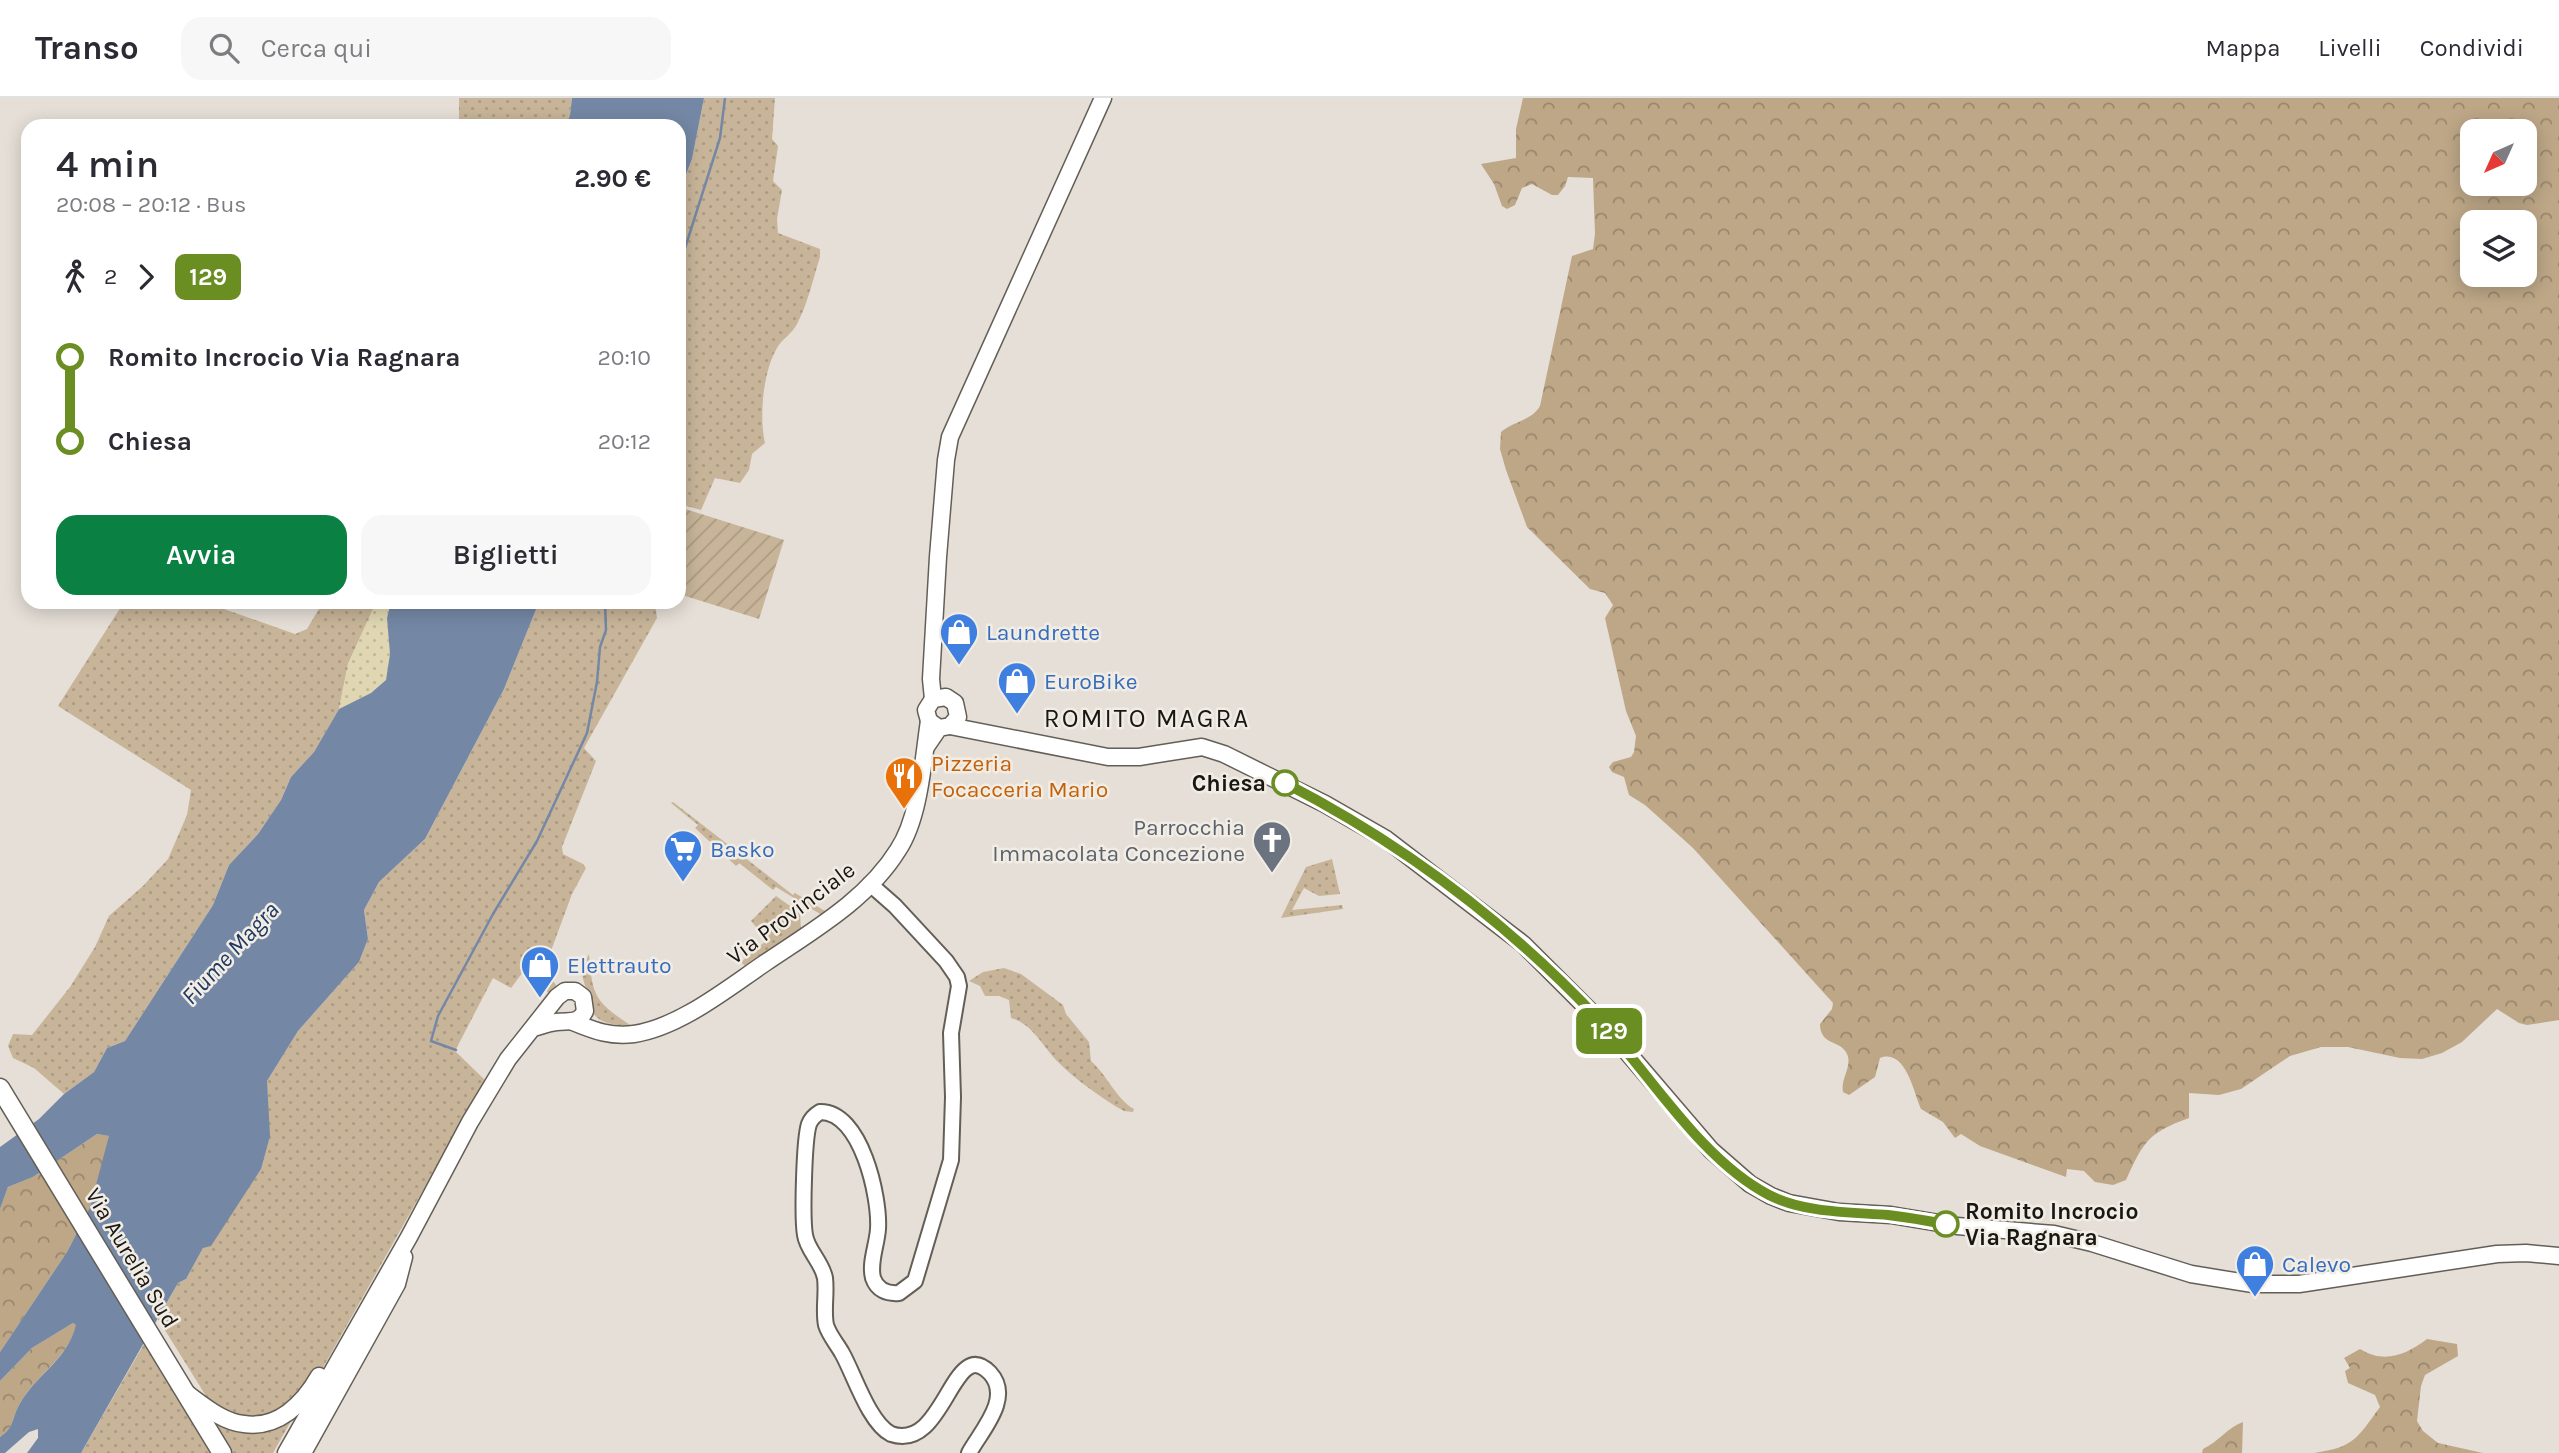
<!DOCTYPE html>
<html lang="it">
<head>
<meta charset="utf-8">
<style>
  :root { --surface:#fff; --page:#f7f7f7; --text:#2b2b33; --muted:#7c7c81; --line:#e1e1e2; --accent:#0b8043 }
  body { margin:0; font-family:Karla,sans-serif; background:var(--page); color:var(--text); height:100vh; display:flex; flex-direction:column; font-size:26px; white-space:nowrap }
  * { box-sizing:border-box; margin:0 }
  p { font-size:23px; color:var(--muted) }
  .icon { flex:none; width:38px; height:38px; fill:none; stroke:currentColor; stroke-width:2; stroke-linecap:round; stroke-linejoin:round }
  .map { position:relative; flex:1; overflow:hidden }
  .details { position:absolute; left:21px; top:21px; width:665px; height:490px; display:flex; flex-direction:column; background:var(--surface); border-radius:21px; box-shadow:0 4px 18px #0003 }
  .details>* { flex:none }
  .badge { padding:0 14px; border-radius:10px; font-size:24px; line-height:46px }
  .needle { width:46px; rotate:225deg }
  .controls { position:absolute; left:2460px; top:21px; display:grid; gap:14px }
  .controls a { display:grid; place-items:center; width:77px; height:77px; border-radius:14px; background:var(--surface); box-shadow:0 4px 18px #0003; font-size:35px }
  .map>.badge { position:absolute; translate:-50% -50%; box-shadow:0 0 0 4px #fff }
  .legs { display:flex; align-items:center; gap:10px; height:77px; padding:0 35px; font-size:23px }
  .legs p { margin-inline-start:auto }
  .overview { display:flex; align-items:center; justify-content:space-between; height:119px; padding:0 35px }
  h1 { font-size:38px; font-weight:600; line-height:52px }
  .cta { display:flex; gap:14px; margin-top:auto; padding:14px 35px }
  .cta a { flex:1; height:80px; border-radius:21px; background:var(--accent); color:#fff; font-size:28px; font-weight:600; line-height:80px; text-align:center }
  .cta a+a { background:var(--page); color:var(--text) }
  ul { padding:0 35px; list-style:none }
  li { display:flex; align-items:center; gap:24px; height:84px; font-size:26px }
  li i { display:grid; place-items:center; width:10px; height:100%; margin:0 9px; background:currentColor }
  li i::after { content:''; width:18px; height:18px; margin:-9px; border:5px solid; border-radius:50%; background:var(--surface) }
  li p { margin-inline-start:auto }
  li:first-child i { background:linear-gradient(#0000 50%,currentColor 0) }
  li:last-child i { background:linear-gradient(currentColor 50%,#0000 0) }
  header { display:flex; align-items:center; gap:42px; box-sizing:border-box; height:98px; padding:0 35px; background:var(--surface); border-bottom:2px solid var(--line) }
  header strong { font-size:33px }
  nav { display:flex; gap:38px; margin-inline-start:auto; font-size:24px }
  .search { width:490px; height:63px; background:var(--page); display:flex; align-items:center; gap:18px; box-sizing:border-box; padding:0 24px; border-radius:21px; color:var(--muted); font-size:26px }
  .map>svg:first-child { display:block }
  .grass { fill:url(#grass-dots) }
  .forest { fill:url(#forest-crowns); fill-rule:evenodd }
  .sand { fill:url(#sand-dots) }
  .garden { fill:url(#garden-furrows) }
  .water { fill:#7488a6 }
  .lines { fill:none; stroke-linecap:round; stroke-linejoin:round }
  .stream { stroke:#7488a6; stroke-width:2.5 }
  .tertiary-casing { stroke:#635f57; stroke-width:18 }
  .secondary-casing { stroke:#635f57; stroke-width:19 }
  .primary-casing { stroke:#635f57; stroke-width:21 }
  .tertiary { stroke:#fff; stroke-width:14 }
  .secondary { stroke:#fff; stroke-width:16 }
  .primary { stroke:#fff; stroke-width:18 }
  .line-1-casing { stroke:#fff; stroke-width:16 }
  .line-1 { stroke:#6b8e23; stroke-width:10 }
  .stop-1-dot { fill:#fff; stroke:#6b8e23; stroke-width:3.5 }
  .labels { text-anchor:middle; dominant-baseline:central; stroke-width:5; stroke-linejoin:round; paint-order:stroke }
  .shop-label { font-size:23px; fill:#366cbe; stroke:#f2ede4; text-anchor:start }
  .food-label { font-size:23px; fill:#c56008; stroke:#f2ede4; text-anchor:start }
  .stop-label { font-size:23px; font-weight:bold; fill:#191714; stroke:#f2ede4; text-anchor:end }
  .worship-label { font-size:23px; fill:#5b616d; stroke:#f2ede4; text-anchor:end }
  .street-label { font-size:23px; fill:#191714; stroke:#f2ede4 }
  .water-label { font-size:24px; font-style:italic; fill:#1d3862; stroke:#f2ede4 }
  .quarter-label { font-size:26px; letter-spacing:2px; fill:#191714; stroke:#f2ede4 }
</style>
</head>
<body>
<header>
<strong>Transo</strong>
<div class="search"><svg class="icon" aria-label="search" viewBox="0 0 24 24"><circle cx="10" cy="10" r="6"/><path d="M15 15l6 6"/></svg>Cerca qui</div>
<nav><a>Mappa</a><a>Livelli</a><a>Condividi</a></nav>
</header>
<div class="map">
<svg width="2559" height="1355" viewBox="0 0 2559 1355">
  <defs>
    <pattern id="grass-dots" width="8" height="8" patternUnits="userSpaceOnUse" patternTransform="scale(1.75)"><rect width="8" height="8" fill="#c8b599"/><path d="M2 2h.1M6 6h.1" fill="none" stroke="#ab9b83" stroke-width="1.8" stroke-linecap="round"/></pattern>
    <pattern id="forest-crowns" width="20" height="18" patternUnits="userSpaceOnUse" patternTransform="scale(1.75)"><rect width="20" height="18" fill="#bda787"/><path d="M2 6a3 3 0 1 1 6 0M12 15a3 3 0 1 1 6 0" fill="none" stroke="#99876d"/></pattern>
    <pattern id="sand-dots" width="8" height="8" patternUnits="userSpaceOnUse" patternTransform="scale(1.75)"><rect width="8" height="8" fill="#e0d7b2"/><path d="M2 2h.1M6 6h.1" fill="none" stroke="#c0b898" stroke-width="1.8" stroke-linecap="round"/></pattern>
    <pattern id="garden-furrows" width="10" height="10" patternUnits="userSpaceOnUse" patternTransform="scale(1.75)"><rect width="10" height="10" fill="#c8b599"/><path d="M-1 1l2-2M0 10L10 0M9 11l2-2" fill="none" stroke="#ab9b83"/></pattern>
  </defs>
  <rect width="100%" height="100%" fill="#e5dfd7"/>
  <!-- grass -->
  <g class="grass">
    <path d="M459 0H572L570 17 566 28H459Z"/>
    <path d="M704 0H775L772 41 778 48 773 83 782 92 777 121 778 135 820 151V159C813 181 808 205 797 226 792 236 782 241 777 250 763 273 759 320 765 345L752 356 749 372 740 385 715 380 701 412 679 406V95L692 61Z"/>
    <path d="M124 504H204L295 536 307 531 323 504H382L374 509 348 566 339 611 314 654 291 679 281 702 258 736 229 767 213 807 125 943 107 950 94 974 64 996 34 970 13 960 8 948 13 936 32 937 70 889 95 849 109 818 143 788 168 761 187 717 191 692 58 608Z"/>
    <path d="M539 504H655L657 520 584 650 596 663 562 749 563 756 583 766 586 770 572 796 548 861 549 877 558 890 554 899 542 890 545 884 526 870 511 890 493 880 455 953 485 982 312 1289 295 1310 244 1326 216 1314 158 1221 178 1185 186 1181 203 1150 267 983 298 933 359 864 368 841 364 812 379 784 425 741 504 591Z"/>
    <path d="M673 704 793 797 795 795 830 816 825 819 776 789 773 792 739 765 736 768 695 730 698 727 671 705Z"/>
    <path d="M1332 761 1340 796 1319 798 1304 790 1292 812 1342 807 1343 811 1281 820 1306 769Z"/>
    <path d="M776 798 800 815 801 832 747 870 741 864 767 842 751 823Z"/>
    <path d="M589 856C592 899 596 904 630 927 616 928 597 926 591 911 590 907 591 903 589 899 583 880 578 876 589 856Z"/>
    <path d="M1004 870 1021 876 1063 907 1066 916 1089 944 1091 963C1107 977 1116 1001 1134 1011L1133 1014 1124 1013 1115 1008C1095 995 1075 981 1058 964 1042 948 1033 926 1011 920L1009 902 999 898H985L980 888 969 883 983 874Z"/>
    <path d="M144 1246 210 1355H81Z"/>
    <path d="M208 1321C235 1336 263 1338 291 1323L273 1355H228Z"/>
  </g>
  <!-- forest -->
  <g class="forest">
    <path d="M1523 0H2559V922L2527 927 2519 925 2497 911 2462 944 2442 955 2422 961 2400 960 2348 949H2321L2290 958 2241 991 2219 997 2189 995V1020C2148 1035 2144 1043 2126 1082L2113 1087 2095 1084 2084 1073 2067 1071 2066 1079 1980 1048 1961 1036 1955 1040 1943 1024 1921 1011C1914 996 1906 950 1880 960L1875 979 1849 997 1843 994C1840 980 1854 967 1846 954 1839 942 1820 947 1820 926L1832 911 1833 905 1693 750 1645 707 1629 697 1624 679 1612 674 1609 669 1613 664 1631 659 1634 654 1636 638 1626 613 1605 520 1613 507 1605 495 1590 491 1527 429 1506 372 1500 351 1501 334C1514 323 1531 323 1540 308L1572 158 1593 151 1595 136 1593 80 1568 79 1565 88 1558 97H1552L1532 86 1522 90 1515 107 1507 111 1502 108 1494 86 1481 66 1516 60V31ZM2473 33H2525V86H2473ZM2473 124H2525V177H2473Z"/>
    <path d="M97 1036 110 1038 90 1109 67 1154 0 1254V1111L8 1089 33 1079Z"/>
    <path d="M73 1225 77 1227C65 1264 36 1276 19 1307 12 1320 14 1330 0 1339V1283L32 1250Z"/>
    <path d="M2427 1241 2457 1246 2458 1258 2425 1277 2421 1288 2417 1323 2423 1333 2438 1345 2483 1355H2314C2355 1349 2357 1340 2380 1309L2375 1297 2348 1285 2345 1273 2350 1270 2344 1260 2360 1251C2384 1266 2406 1257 2427 1241Z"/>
    <path d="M2243 1324 2242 1355H2202L2203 1351C2218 1344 2227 1330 2243 1324Z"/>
  </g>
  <!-- sand -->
  <path class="sand" d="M382 504H391L387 520 390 556 386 582 371 595 339 611 348 566 374 509Z"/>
  <!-- garden -->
  <path class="garden" d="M682 410 784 442 759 521 679 496V421Z"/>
  <!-- water -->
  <g class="water">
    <path d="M572 0H704L692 61 679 95V28H566L570 17Z"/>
    <path d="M391 504H539L504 591 425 741 379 784 364 812 368 841 359 864 298 933 267 983 270 1038 261 1071 211 1148 203 1150 186 1181 178 1185 81 1355H27L38 1340V1331L29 1334 5 1355H0V1339C14 1330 12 1320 19 1307 36 1276 67 1263 76 1227L73 1225 32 1250 0 1283V1254L67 1154 90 1109 109 1038 97 1036 33 1079 8 1089 0 1111V1049L39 1021 64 996 94 974 107 950 125 943 213 807 229 767 258 736 281 702 291 679 314 654 339 611 371 595 386 582 390 556 387 520Z"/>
  </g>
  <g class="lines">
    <!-- stream -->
    <g class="stream">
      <path d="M679 169 720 40 725 0"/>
      <path d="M456 952 431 943 438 918 493 816 537 743 587 635 597 584 600 549 606 532 605 504"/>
    </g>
    <!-- tertiary casing -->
    <g class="tertiary-casing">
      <path id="tertiary" d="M870 786 895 808 946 863 957 879 959 888 951 935 953 999 951 1062 915 1183 899 1195C887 1196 877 1192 873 1180 869 1165 877 1147 878 1131 880 1099 861 1013 820 1014 815 1017 811 1021 809 1026 804 1041 802 1120 805 1137 807 1152 822 1164 825 1180 827 1195 823 1212 826 1227 829 1237 837 1246 842 1255 854 1276 869 1325 891 1336 945 1355 952 1236 990 1275 1013 1300 981 1333 969 1355"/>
    </g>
    <!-- secondary casing -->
    <g class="secondary-casing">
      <g id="secondary">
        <path d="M933 601 931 581 938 459 946 362 950 339 1103 0"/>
        <path d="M950 628 1108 659H1139L1202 649 1224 656 1325 706 1386 741 1523 846 1604 927 1711 1052 1750 1086 1771 1098 1789 1105 1839 1114 1891 1117 1957 1128 2054 1136 2092 1145 2191 1176 2253 1186H2299L2497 1156 2526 1155 2559 1158"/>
        <path d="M926 649 939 630 950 628 958 619 955 605 946 599 933 601 926 612 929 623 939 630"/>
        <path d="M573 924C595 933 611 939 634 936 680 929 728 890 765 865 812 833 867 802 898 752 920 719 923 662 929 623"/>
        <path d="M185 1294C202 1306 222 1324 244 1326 278 1331 303 1306 319 1278"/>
        <path d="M286 1355 409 1139 470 1024 508 961 557 899 565 893H575L583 899 585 913C578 927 569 922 556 924 548 925 541 928 533 930"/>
        <path d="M303 1355 397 1186 404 1159"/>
      </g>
    </g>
    <!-- primary casing -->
    <g class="primary-casing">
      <path id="primary" d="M0 990 222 1355"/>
    </g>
    <!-- tertiary -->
    <use href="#tertiary" class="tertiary"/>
    <!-- secondary -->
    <use href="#secondary" class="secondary"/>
    <!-- primary -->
    <use href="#primary" class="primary"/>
  </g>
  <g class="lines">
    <!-- line-1 casing -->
    <g class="line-1-casing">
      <path id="line-1" d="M1285 685C1405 747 1513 829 1604 927 1653 981 1703 1063 1769 1097 1805 1115 1849 1114 1888 1117 1907 1119 1927 1123 1946 1126"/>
    </g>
    <!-- line-1 -->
    <use href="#line-1" class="line-1"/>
  </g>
  <!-- icons -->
  <defs>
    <g id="shop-pin" transform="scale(2.0125)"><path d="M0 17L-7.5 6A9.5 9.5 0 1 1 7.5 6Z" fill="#3f7fe0" stroke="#f2ede4"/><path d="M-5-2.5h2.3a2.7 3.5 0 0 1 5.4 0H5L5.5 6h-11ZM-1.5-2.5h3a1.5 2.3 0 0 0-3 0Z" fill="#fff"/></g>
    <g id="restaurant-pin" transform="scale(2.0125)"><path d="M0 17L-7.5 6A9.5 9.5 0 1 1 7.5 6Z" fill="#e8710a" stroke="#f2ede4"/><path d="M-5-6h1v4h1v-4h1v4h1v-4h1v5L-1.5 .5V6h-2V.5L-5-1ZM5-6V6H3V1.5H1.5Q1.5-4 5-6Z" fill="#fff"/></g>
    <g id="church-pin" transform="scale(2.0125)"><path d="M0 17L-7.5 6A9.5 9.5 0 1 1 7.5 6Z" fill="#6b7280" stroke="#f2ede4"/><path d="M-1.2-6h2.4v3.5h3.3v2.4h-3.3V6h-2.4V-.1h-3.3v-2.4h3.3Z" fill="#fff"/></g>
    <g id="supermarket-pin" transform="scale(2.0125)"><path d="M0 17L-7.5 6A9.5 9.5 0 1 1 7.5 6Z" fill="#3f7fe0" stroke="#f2ede4"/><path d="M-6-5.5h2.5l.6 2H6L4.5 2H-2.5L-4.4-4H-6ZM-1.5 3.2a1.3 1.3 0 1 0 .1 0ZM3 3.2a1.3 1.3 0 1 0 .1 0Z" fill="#fff"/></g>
  </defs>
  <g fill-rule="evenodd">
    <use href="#shop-pin" x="959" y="534"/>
    <use href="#shop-pin" x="1017" y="583"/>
    <use href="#restaurant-pin" x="904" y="678"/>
    <use href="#church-pin" x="1272" y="742"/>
    <use href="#supermarket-pin" x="683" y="751"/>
    <use href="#shop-pin" x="540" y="867"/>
    <use href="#shop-pin" x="2255" y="1166"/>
  </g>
  <!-- markers -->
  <g class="stop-1-dot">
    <circle cx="1285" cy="685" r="12"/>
    <circle cx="1946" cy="1126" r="12"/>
  </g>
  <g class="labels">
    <!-- shop labels -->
    <g class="shop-label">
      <text x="986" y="534">Laundrette</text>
      <text x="1044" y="583">EuroBike</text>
      <text x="710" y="751">Basko</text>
      <text x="567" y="867">Elettrauto</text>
      <text x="2282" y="1166">Calevo</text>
    </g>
    <!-- food labels -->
    <g class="food-label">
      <text x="931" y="665">Pizzeria<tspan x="931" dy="26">Focacceria Mario</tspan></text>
    </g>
    <!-- stop labels -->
    <g class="stop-label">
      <text x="1266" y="685">Chiesa</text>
      <text x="1965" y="1113" text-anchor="start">Romito Incrocio<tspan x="1965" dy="26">Via Ragnara</tspan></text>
    </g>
    <!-- worship labels -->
    <g class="worship-label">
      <text x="1245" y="729">Parrocchia<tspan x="1245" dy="26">Immacolata Concezione</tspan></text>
    </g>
    <!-- street labels -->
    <g class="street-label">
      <text transform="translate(791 815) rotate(-37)">Via Provinciale</text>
      <text transform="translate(132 1160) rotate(59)">Via Aurelia Sud</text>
    </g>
    <!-- water labels -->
    <g class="water-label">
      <text transform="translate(230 855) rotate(-47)">Fiume Magra</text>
    </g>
    <!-- quarter labels -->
    <g class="quarter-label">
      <text x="1147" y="620">ROMITO MAGRA</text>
    </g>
  </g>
</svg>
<div class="controls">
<a><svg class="needle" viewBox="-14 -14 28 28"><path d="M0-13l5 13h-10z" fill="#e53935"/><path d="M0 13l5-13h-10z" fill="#7c7c81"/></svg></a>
<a><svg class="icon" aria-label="layers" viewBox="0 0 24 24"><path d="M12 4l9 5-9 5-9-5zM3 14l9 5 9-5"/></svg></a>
</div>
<b class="badge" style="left:1609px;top:933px;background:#6b8e23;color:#fff">129</b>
<section class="details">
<div class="overview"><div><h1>4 min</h1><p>20:08 – 20:12 · Bus</p></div><b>2.90 €</b></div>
<div class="legs"><svg class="icon" aria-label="walk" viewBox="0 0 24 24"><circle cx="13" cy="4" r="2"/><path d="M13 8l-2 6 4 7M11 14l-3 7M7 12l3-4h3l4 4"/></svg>2<svg class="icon" aria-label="forward" viewBox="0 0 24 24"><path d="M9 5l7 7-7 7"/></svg><b class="badge" style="background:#6b8e23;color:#fff">129</b></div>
<ul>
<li><i style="color:#6b8e23"></i><b>Romito Incrocio Via Ragnara</b><p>20:10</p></li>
<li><i style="color:#6b8e23"></i><b>Chiesa</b><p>20:12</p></li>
</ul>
<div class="cta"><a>Avvia</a><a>Biglietti</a></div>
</section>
</div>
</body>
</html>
